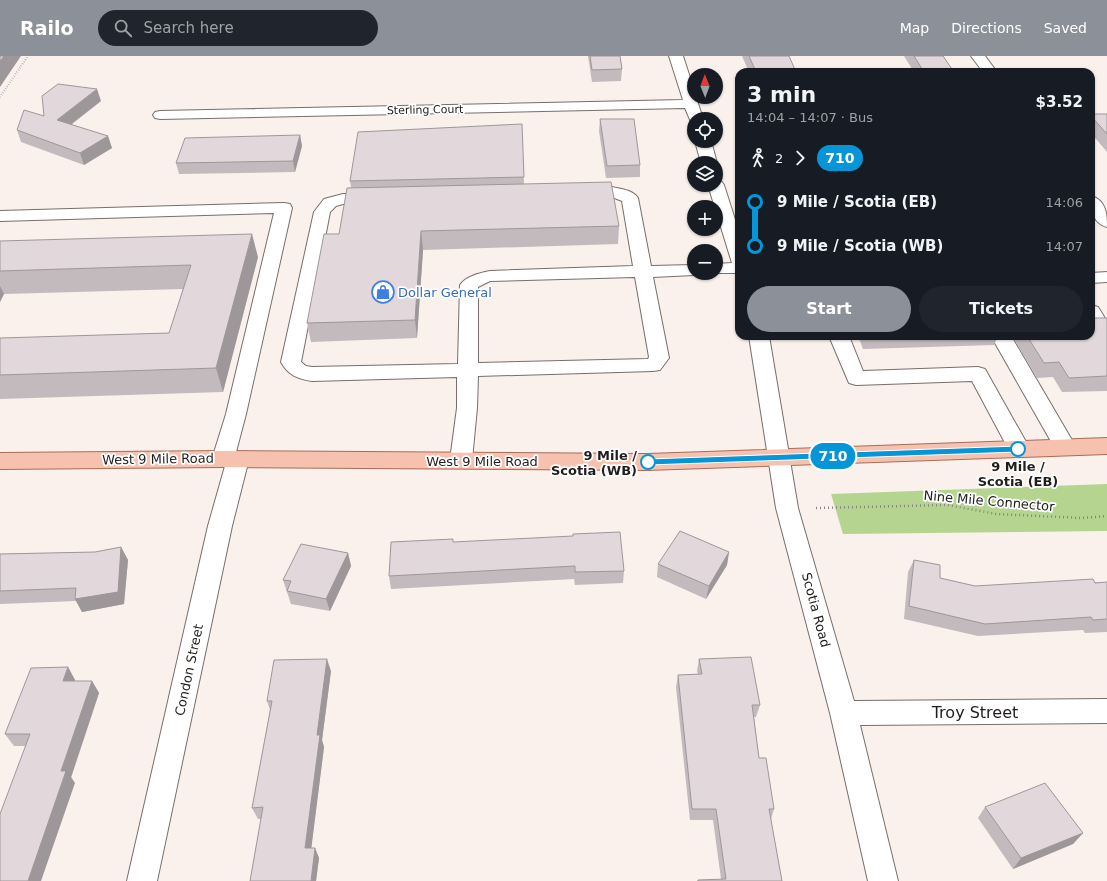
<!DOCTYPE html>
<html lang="en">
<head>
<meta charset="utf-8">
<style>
  :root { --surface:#171b24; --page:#20242c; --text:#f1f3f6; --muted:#9ea1a6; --accent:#8c9099 }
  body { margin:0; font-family:"DejaVu Sans",sans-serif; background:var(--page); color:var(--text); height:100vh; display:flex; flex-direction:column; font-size:15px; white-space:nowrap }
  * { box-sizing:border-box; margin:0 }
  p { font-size:13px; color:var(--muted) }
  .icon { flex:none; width:22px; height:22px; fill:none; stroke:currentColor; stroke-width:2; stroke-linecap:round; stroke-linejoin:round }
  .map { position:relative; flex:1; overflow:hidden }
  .side { position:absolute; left:735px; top:12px; width:360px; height:272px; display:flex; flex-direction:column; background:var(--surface); border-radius:12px; box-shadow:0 1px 3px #0004 }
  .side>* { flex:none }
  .badge { padding:0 8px; border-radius:13px; font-size:14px; line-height:26px }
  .needle { width:26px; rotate:359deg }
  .tools { position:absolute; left:687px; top:12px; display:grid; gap:8px }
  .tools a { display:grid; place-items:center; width:36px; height:36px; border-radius:50%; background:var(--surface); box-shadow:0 1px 3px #0004; font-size:20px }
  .map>.badge { position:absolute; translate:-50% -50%; box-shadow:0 0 0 2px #fff }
  .legs { display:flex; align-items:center; gap:6px; height:44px; padding:0 12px; font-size:13px }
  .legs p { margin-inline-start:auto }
  .overview { display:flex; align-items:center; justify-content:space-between; height:68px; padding:0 12px }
  h1 { font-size:22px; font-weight:600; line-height:30px }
  .button { display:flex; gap:8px; margin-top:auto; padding:8px 12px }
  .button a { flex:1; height:46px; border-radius:24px; background:var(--accent); color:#fff; font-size:16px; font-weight:600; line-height:46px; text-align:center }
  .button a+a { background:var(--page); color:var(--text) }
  ul { padding:0 12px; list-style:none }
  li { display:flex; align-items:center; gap:14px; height:44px; font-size:15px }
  li i { display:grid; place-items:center; width:6px; height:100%; margin:0 5px; background:currentColor }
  li i::after { content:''; width:10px; height:10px; margin:-5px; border:3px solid; border-radius:50%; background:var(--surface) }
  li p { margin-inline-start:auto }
  li:first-child i { background:linear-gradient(#0000 50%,currentColor 0) }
  li:last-child i { background:linear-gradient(currentColor 50%,#0000 0) }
  header { display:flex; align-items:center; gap:24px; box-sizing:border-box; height:56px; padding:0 20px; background:var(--accent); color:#fff }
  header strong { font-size:19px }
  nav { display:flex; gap:22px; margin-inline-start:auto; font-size:14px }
  .search { width:280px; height:36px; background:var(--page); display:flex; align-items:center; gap:10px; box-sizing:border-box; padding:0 14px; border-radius:22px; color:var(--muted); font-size:15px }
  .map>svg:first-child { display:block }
  .green { fill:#b5d490 }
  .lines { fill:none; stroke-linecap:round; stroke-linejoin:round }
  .minor-casing { stroke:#766f6b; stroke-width:2 }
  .major-casing { stroke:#a76d58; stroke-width:2 }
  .path-far1 { stroke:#898380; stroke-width:2; stroke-dasharray:0.5 2; stroke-linecap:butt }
  .path { stroke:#898380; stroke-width:2.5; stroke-dasharray:1 3; stroke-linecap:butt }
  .minor { fill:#fff; fill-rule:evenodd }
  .major { fill:#f6c1af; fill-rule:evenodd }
  .wall { fill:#c2babc }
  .shaded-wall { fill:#9e9799 }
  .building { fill:#e2d8db; stroke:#9e9799 }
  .line-1 { fill:#0696d7; stroke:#fff }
  .stop-1-dot { fill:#fff; stroke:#0696d7; stroke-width:2 }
  .labels { text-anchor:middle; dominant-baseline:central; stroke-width:3.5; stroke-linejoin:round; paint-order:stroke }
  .far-street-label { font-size:11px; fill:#201d1b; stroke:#fff }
  .shop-label { font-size:13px; fill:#366cbe; stroke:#fff; text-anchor:start }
  .stop-label { font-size:13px; font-weight:bold; fill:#201d1b; stroke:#fff; text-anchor:end }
  .street-label { font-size:13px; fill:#201d1b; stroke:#fff }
  .near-street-label { font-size:16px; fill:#201d1b; stroke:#fff }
</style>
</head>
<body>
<header>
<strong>Railo</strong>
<div class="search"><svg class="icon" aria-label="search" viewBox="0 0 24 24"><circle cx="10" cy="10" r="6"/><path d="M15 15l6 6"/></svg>Search here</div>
<nav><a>Map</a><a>Directions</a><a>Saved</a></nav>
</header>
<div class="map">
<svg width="1107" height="825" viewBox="0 0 1107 825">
  <rect width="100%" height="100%" fill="#faf1ed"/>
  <!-- green -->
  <path class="green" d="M1107 428V475L843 478 831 438Z"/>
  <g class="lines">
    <!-- minor casing -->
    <g class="minor-casing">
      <g id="minor">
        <path d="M669 0H683L694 34V41H696L703 63H694V67L691 66 685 52 160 63 155 62 153 59 155 56 160 55 683 44Z"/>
        <path d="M971 0H985L997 16H983Z"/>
        <path d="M695 85H711L717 107 716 108 701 107Z"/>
        <path d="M716 124 722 126 724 129 739 176V217H711H716V208L732 207 708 129H716Z"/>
        <path d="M612 131C621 133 633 134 638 142L651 210 694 209V217H701L694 219 653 221 669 302 660 314 653 315 478 320 477 352 472 404 469 410 461 412 453 410 450 404 457 352V321L312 325C298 323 288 319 281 306L314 156 324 143 343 138ZM612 141 622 145 633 210 490 215C480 217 466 220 460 229L458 308 312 311 306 310 301 306 330 156 336 150 343 148ZM635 221 649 301 648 303 478 307V231L490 225Z"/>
        <path d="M1091 140C1106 144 1107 158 1107 171 1092 167 1091 153 1091 140Z"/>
        <path d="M284 147 290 148 292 152 246 358 236 396 246 398 249 403 232 470 157 825H127L208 470 225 410 215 408 212 403 226 358 274 157 0 165V155Z"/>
        <path d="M1107 216V226L1091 227V217Z"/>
        <path d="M1091 249 1098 251C1103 259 1107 264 1107 273L1100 275 1093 273 1091 270Z"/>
        <path d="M749 280H769L798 452 854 645 1107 643V667L860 669 898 825H868L830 657 776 452Z"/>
        <path d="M829 280H849L863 315 978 311 985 313 1030 393 1027 398 1019 401 1011 398 972 325 856 329 849 327Z"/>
        <path d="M991 280H1011L1076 391 1073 396 1065 399 1057 396Z"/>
      </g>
    </g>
    <!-- major casing -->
    <g class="major-casing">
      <path id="major" d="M1107 382V398L647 414 223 411 0 413V397L223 395 647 398Z"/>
    </g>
    <!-- path-far1 -->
    <path class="path-far1" d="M0 41 28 0"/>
    <!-- path -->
    <path class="path" d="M816 452 948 449 996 458 1082 462 1107 460"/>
    <!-- minor -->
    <use href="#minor" class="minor"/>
    <!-- major -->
    <use href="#major" class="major"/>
  </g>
  <!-- wall -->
  <g class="wall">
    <path d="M588 0H620L622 13 621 25 592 26Z"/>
    <path d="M742 0H789L796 16H749Z"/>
    <path d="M904 0H943L954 16H914Z"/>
    <path d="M101 45 71 69 108 80 112 92 84 109 21 86 17 74 44 60Z"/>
    <path d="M1091 58H1107V96L1091 77Z"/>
    <path d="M600 63 640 109V121L606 122 599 75Z"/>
    <path d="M522 68 524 128 619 170 618 188 423 194 417 282 311 286 307 267 339 178 351 131 350 125Z"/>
    <path d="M300 79 302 90 295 116 179 118 176 107Z"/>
    <path d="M0 185 258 201 223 336 0 343V282L169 277 183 233 4 238 0 246Z"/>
    <path d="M1107 262V335L1062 336 1053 321 1037 322 1012 280H1091Z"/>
    <path d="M858 280H998L994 289 863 293Z"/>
    <path d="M453 486 624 515 623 527 575 529 574 523 391 533 389 520Z"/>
    <path d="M121 491 128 504 124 548 82 556 76 545 0 548V498L95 496Z"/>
    <path d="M729 496 727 509 706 543 657 521 658 508Z"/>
    <path d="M348 497 351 510 330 555 291 548 283 524Z"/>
    <path d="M914 504 940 522 975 530 1107 526V576L1085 577 1083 574 978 580 904 563 908 516Z"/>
    <path d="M699 603 760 649 756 661H754L759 702 774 753 771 763 782 825H697L698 824 721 823 713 764H690L676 631 678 619 698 618 697 615Z"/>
    <path d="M68 611 75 624V625H92L99 637 71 722 75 727 26 690H14L5 678Z"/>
    <path d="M331 615 322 684 324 691 311 792H315L319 802 316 825H250L261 763H258L252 752 270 654 267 645Z"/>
    <path d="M985 751 1083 777 1073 788 1013 813 978 762Z"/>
  </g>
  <!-- shaded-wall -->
  <g class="shaded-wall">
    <path d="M4 0H21L0 31V5Z"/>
    <path d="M97 33 101 45 61 76 57 64Z"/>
    <path d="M300 79 302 90 295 116 293 105Z"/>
    <path d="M108 80 112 92 84 109 80 97Z"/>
    <path d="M421 175 423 194 417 282 415 264Z"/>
    <path d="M252 178 258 201 223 336 216 312Z"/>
    <path d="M0 230 4 238 0 246Z"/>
    <path d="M121 491 128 504 124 548 82 556 75 543Z"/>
    <path d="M729 496 727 509 706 543 709 530Z"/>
    <path d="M348 497 351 510 330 555 326 543Z"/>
    <path d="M327 603 331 615 322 684 324 691 310 803 305 792 317 679Z"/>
    <path d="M68 611 75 624 70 637 63 625Z"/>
    <path d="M92 625 99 637 71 721 75 727 41 825H28L61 715Z"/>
    <path d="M1083 777 1073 788 1013 813 1021 802Z"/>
    <path d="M315 792 319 802 316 825H311Z"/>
  </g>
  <!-- building -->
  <g class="building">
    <path d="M0 0H4L0 5Z"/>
    <path d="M590 0H620L622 13 592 14Z"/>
    <path d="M749 0H789L796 16H756Z"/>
    <path d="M914 0H943L954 16H924Z"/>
    <path d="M58 28 97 33 57 64 108 80 80 97 17 74 24 54 44 60 42 40Z"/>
    <path d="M1091 58H1107V78L1091 60Z"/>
    <path d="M600 63H634L640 109 607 110Z"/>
    <path d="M522 68 524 121 350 125 358 76Z"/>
    <path d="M300 79 293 105 176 107 185 82Z"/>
    <path d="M611 126 619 170 421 175 415 264 307 267 324 178H339L347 132Z"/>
    <path d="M252 178 216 312 0 319V282L169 277 191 209 0 215V185Z"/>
    <path d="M1091 262H1107V320L1069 322 1059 306 1044 307 1027 280H1091Z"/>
    <path d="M680 475 729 496 709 530 658 508Z"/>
    <path d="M620 476 624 515 575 516V510L389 520 391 486 453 483V486L573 480V478Z"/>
    <path d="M301 488 348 497 326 543 287 535 291 525 283 524Z"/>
    <path d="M121 491 118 536 75 543 76 532 0 535V498L95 496Z"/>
    <path d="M914 504 940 509V522L975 530 1093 523 1095 527 1107 526V563L1093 564 1091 561 985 568 909 550Z"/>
    <path d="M751 601 760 649H752L759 702H766L774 753H769L782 825H698V824L726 823 716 753H692L678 619 702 618 699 603Z"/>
    <path d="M327 603 317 679H320L305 792H315L311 825H250L263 751 252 752 272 645H267L274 604Z"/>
    <path d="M68 611 63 625H92L61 715H66L28 825H0V758L30 678H5L31 612Z"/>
    <path d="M1045 727 1083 777 1021 802 985 751Z"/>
  </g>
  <!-- line-1 -->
  <path class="line-1" d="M1018 390 1022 393 1018 396 648 409 644 406 648 403Z"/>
  <!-- icons -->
  <defs>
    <g id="shop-ring" transform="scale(1.15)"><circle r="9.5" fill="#fff" stroke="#3f7fe0" stroke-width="1.5"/><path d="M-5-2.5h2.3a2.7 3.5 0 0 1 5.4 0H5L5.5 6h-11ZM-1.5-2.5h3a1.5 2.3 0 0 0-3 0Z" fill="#3f7fe0"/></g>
  </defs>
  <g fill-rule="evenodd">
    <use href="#shop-ring" x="383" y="236"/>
  </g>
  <!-- markers -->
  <g class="stop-1-dot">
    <circle cx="1018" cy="393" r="7"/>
    <circle cx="648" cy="406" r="7"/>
  </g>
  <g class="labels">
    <!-- far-street labels -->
    <g class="far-street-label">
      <text transform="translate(425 54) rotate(-1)">Sterling Court</text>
    </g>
    <!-- shop labels -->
    <g class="shop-label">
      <text x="398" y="236">Dollar General</text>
    </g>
    <!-- stop labels -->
    <g class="stop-label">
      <text x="637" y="399">9 Mile /<tspan x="637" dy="15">Scotia (WB)</tspan></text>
      <text x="1018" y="410" text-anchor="middle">9 Mile /<tspan x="1018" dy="15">Scotia (EB)</tspan></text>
    </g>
    <!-- street labels -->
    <g class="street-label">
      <text transform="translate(158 403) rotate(-1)">West 9 Mile Road</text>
      <text x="482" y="405">West 9 Mile Road</text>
      <text transform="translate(989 445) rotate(5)">Nine Mile Connector</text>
      <text transform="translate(816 554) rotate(75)">Scotia Road</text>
      <text transform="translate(189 614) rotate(-78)">Condon Street</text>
    </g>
    <!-- near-street labels -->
    <g class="near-street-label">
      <text x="975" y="656">Troy Street</text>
    </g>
  </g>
</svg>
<div class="tools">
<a><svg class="needle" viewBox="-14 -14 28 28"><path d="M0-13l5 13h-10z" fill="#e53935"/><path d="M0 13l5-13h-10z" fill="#9ea1a6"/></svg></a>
<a><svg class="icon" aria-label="locate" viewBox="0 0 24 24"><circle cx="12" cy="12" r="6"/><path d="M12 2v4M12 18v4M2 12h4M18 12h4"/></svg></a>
<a><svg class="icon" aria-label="layers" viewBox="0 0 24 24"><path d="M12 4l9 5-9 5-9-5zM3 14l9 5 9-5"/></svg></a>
<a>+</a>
<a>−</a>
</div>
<b class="badge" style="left:833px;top:400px;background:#0696d7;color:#fff">710</b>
<section class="side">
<div class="overview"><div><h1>3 min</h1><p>14:04 – 14:07 · Bus</p></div><b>$3.52</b></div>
<div class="legs"><svg class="icon" aria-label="walk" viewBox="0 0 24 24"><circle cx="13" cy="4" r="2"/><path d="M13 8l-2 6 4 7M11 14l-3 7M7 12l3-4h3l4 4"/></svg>2<svg class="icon" aria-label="forward" viewBox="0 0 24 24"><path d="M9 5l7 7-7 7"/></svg><b class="badge" style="background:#0696d7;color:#fff">710</b></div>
<ul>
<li><i style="color:#0696d7"></i><b>9 Mile / Scotia (EB)</b><p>14:06</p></li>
<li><i style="color:#0696d7"></i><b>9 Mile / Scotia (WB)</b><p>14:07</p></li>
</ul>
<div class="button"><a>Start</a><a>Tickets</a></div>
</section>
</div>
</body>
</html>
